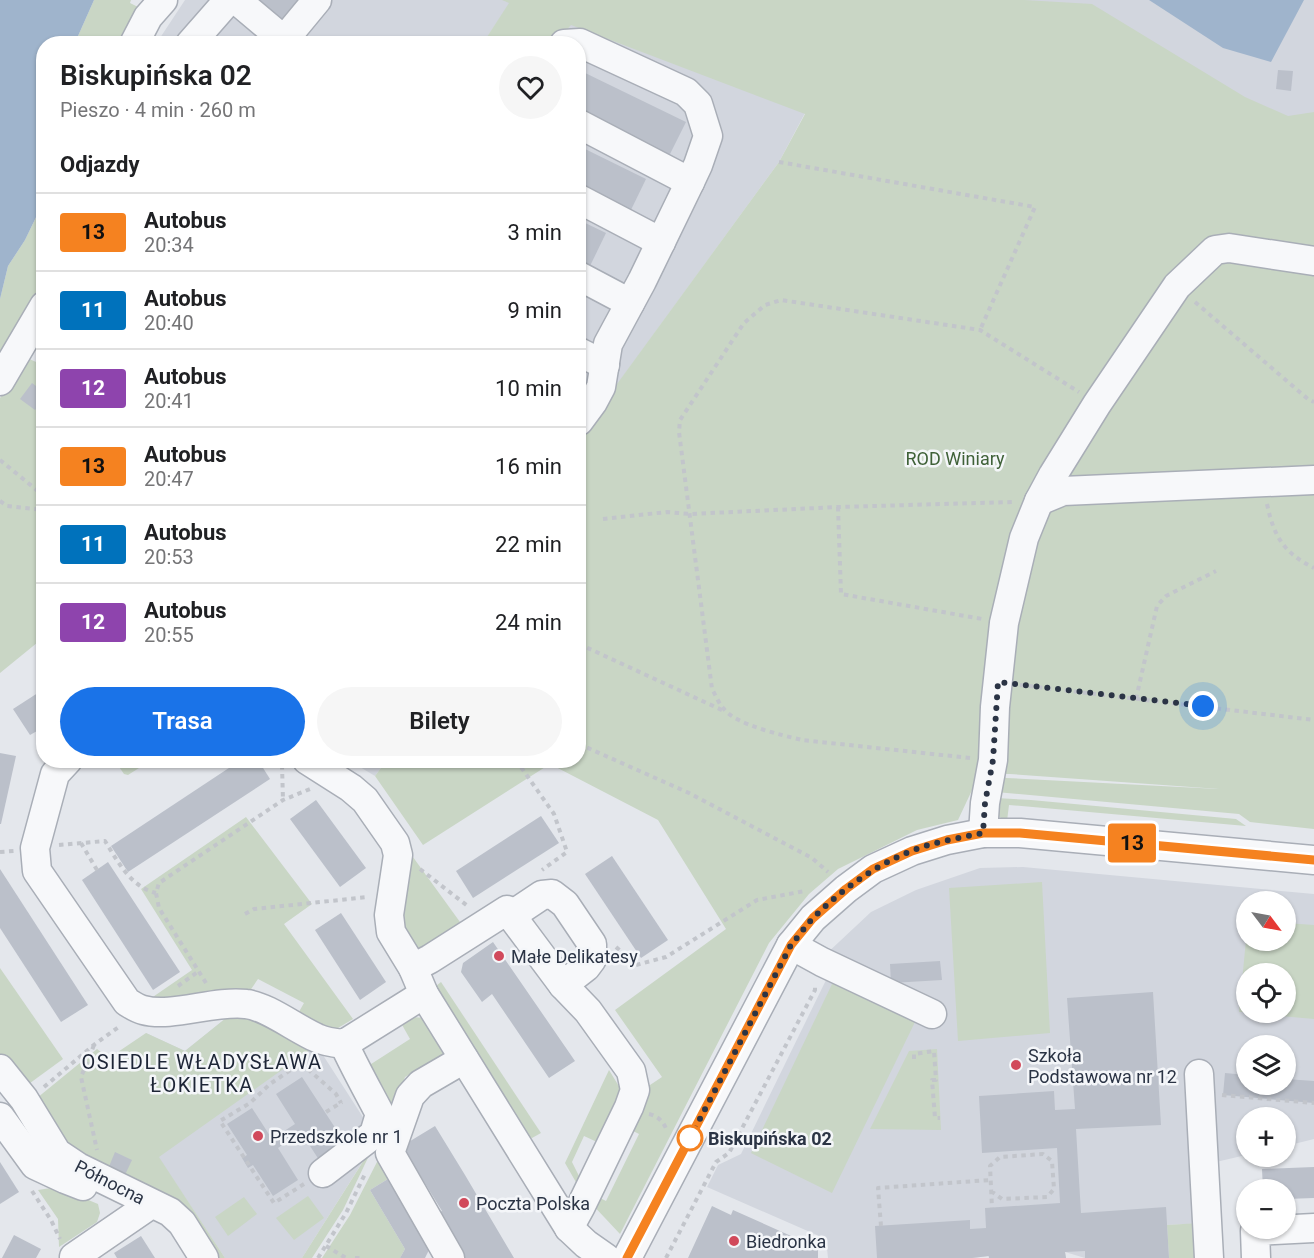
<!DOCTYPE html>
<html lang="pl">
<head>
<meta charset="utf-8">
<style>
  :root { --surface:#fff; --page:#f6f6f6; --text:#202124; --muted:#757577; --line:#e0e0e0; --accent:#1a73e8 }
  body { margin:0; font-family:Roboto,sans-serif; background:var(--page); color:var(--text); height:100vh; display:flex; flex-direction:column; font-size:22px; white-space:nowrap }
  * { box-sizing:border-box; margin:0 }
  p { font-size:20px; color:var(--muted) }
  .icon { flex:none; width:33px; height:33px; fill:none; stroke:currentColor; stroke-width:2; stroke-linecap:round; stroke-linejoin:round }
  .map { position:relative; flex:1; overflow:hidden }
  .details { position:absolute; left:36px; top:36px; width:550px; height:732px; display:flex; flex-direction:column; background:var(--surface); border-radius:24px; box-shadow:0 2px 4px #0004 }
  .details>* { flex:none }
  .badge { padding:0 12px; border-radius:4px; font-size:21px; line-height:39px }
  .needle { width:39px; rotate:122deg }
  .controls { position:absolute; left:1236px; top:891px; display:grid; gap:12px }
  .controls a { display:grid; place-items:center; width:60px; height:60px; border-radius:50%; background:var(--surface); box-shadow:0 2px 4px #0004; font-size:30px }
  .you { position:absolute; width:30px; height:30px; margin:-15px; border:4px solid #fff; border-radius:50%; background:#1a73e8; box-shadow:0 0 0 9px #1a73e833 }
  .map>.badge { position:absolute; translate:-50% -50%; box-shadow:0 0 0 3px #fff }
  h2 { padding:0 24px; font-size:22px; line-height:54px }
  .round { display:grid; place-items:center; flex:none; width:63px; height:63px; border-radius:32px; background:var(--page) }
  .overview { display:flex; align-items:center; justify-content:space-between; height:102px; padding:0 24px }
  h1 { font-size:28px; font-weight:600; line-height:45px }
  .cta { display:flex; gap:12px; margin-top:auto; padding:12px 24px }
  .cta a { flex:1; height:69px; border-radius:36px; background:var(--accent); color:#fff; font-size:24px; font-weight:600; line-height:69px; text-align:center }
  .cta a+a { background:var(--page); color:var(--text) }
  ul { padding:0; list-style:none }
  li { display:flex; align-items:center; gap:18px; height:78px; padding:0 24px; border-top:2px solid var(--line) }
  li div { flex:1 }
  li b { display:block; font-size:22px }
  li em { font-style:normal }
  li .badge { min-width:66px; font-weight:700; text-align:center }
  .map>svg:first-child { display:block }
  .built { fill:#d2d6de; fill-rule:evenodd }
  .green { fill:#c9d6c5; fill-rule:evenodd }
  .water { fill:#9fb4cc }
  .building { fill:#bbc0ca }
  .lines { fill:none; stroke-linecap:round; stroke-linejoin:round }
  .minor-casing { stroke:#a9aeb7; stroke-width:31 }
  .path { stroke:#c2c5cb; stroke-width:4; stroke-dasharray:4.5 4.5; stroke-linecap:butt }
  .minor { stroke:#f7f8fa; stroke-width:28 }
  .line-casing { stroke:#fff; stroke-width:14 }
  .line { stroke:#f58220; stroke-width:9 }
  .walk { stroke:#2b3445; stroke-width:6; stroke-dasharray:0 10.8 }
  .poi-dot { fill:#d1495b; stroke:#f4f6f9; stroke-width:2 }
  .stop-dot { fill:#fff; stroke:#f58220; stroke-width:3 }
  .labels { text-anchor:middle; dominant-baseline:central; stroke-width:5; stroke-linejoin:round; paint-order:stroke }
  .park-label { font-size:18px; fill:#3f6138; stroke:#f4f6f9 }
  .poi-label { font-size:18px; fill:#2b3445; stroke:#f4f6f9; text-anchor:start }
  .stop-label { font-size:18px; font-weight:bold; fill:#2b3445; stroke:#f4f6f9; text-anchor:start }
  .street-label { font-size:18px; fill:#2b3445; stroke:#f4f6f9 }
  .neighbourhood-label { font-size:20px; letter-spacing:1.5px; fill:#1d2536; stroke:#f4f6f9 }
</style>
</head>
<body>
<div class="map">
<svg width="1314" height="1258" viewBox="0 0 1314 1258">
  <rect width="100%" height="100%" fill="#e4e7ec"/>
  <!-- built -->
  <g class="built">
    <path d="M185 0H1314V197L805 113 779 162 600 408 579 409V44L556 43 570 26 510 3 483 43 156 44Z"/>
    <path d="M350 761H386L375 776Z"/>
    <path d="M1023 867 1314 894V1139L1286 1146V1118H1246V1155L1216 1162 1207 1223 1167 1225 1169 1258H1085L1065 1252 1066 1258H989L988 1256 972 1258H828L826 1239 707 1187 718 1165 741 1154 828 976 824 956 871 912 916 890 980 868ZM1246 902H1286V940H1246ZM1246 974H1286V1012H1246ZM1246 1046H1286V1084H1246Z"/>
    <path d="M231 1014 321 1052 377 1139 302 1258H225L151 1146 146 1033 185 1051Z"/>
  </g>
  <!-- green -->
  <g class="green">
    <path d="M94 0H131L130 3 142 9 123 43 68 44 78 36Z"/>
    <path d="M502 0H1024L1092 4 1245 97 1288 116 1314 112V829L1250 822 1239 814 996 792 981 771 958 820 917 830 838 869 809 894 769 943 620 1234 589 1201 592 1194 606 1201 639 1134 625 1127 644 1089 662 1077 615 1010 726 929 658 820 550 764 423 845 375 776 386 761 479 760 484 763 486 760H579V436L779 162 805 114 571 25 556 43H483L509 3ZM1000 774H1010L1219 789 1006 778Z"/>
    <path d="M43 145V277L36 302 0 366V299L8 266 25 240 39 211 38 170Z"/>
    <path d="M27 358 43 365V638L0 673V398L12 383Z"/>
    <path d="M115 761H150L128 775 124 774Z"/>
    <path d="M996 798 1031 800 1236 819 1246 826 1009 805 1007 821 1001 818 996 814Z"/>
    <path d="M246 817 312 904 284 924 353 1019 338 1028 327 1030 296 1017 304 1003 258 979 245 998 147 1001 192 970 141 889Z"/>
    <path d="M410 853 460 922 418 952 401 919Z"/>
    <path d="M1042 882 1050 1033 958 1041 949 888Z"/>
    <path d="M1286 923 1314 925V1019L1247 1013 1286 1012V974H1246V1012H1239L1246 940H1286Z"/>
    <path d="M0 968 63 1059 26 1086 19 1082 0 1055Z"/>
    <path d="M441 982 541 1133 532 1138 522 1134 436 986Z"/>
    <path d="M833 982 915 1022 832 1193 751 1153Z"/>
    <path d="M231 1014 261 1019 313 1048 159 1157 225 1258H209L67 1156 37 1098 97 1049 109 1058 146 1033 185 1051Z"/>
    <path d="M412 1017 425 1018 450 1051 405 1077 393 1112 368 1066 410 1039 401 1023Z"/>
    <path d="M937 1049 941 1130 870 1129 909 1051Z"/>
    <path d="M609 1070 620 1088V1096L597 1142 584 1136 572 1162 580 1178 577 1184 565 1163Z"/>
    <path d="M376 1141 343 1210 312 1258H302Z"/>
    <path d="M378 1160 388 1179 370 1190 405 1249 400 1258H322L350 1215Z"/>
    <path d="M57 1187 98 1204 100 1213 97 1222 59 1247 58 1219 38 1190Z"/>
    <path d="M308 1196 324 1218 294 1240 276 1218Z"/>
    <path d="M244 1197 257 1214 228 1236 215 1217Z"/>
    <path d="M1199 1223 1202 1258H1169L1167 1225Z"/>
  </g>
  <!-- water -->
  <g class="water">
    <path d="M0 0H94L78 36 68 43 44 44V145L38 170 39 211 25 240 8 266 0 299Z"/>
    <path d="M1149 0H1304L1271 62 1223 48Z"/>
  </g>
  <!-- building -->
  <g class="building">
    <path d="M257 0H299L282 21Z"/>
    <path d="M579 70 686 122 669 156 579 112Z"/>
    <path d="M1278 70 1293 71 1291 91 1276 89Z"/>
    <path d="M579 146 646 179 629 214 579 190Z"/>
    <path d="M579 220 606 233 590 266 579 261Z"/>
    <path d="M32 383 44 392V400L35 410 20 399Z"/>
    <path d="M44 689V727L30 735 13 709Z"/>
    <path d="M0 753 16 756 1 824H0Z"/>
    <path d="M241 760H258L270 779 128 872 111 846Z"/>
    <path d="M316 800 366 868 340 887 290 819Z"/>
    <path d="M541 816 559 843 473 898 456 871Z"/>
    <path d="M612 856 668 940 641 958 585 874Z"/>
    <path d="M108 862 180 972 153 990 82 880Z"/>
    <path d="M0 869 88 1005 61 1022 0 928Z"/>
    <path d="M341 913 386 982 360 1000 315 930Z"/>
    <path d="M493 942 575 1061 549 1078 492 994 482 1002 461 972 463 963Z"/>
    <path d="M940 961 942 980 891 983 890 964Z"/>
    <path d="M1153 992 1161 1125 1076 1129 1081 1213 1166 1207 1169 1258H1085V1251L1065 1252 1066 1258H989V1256L972 1258H877L875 1226 970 1220V1229L986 1228 985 1208 1060 1203 1057 1148 982 1153 979 1096 1054 1091 1055 1110 1075 1109 1067 998Z"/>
    <path d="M1225 1073 1246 1075V1084H1286V1079L1314 1081V1103L1223 1095Z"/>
    <path d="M302 1077 347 1146 321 1163 301 1132 278 1148 298 1180 273 1196 253 1165 248 1168 242 1158 247 1155 227 1124 252 1108 272 1139 295 1124 276 1094Z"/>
    <path d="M435 1126 465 1175 514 1258H464L438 1213 442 1211 402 1146Z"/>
    <path d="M115 1152 132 1160 124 1177 108 1169Z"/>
    <path d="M0 1162 19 1192 0 1204Z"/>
    <path d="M1314 1167V1198L1286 1199V1190H1263L1262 1169Z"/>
    <path d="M388 1179 429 1250 425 1258H400L405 1249 370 1190Z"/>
    <path d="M712 1206 731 1215 733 1210 818 1248V1258H688Z"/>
    <path d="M14 1235 41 1249 36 1258H2Z"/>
    <path d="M141 1236 155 1258H117L114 1253Z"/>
  </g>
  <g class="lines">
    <!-- minor casing -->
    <g class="minor-casing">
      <g id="minor">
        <path d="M134 44 148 17 163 0"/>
        <path d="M190 44 225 4 232 0 240 3 284 40 317 0"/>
        <path d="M564 44 580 43 686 92 698 104 708 136 698 165 690 182 642 281 608 344 601 387 593 402 579 421"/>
        <path d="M579 124 690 182"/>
        <path d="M579 199 661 242"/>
        <path d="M579 276 630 303"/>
        <path d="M579 352 605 365"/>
        <path d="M0 381 44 306"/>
        <path d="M1039 501 1063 491 1314 480"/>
        <path d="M68 760 55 774 35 848 37 871 127 1002C132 1005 138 1009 143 1010 172 1018 214 1000 246 1004 267 1006 296 1029 317 1038 325 1042 335 1043 344 1044L424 994"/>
        <path d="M307 760 351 788 365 800 395 843 398 855 389 915 391 932 413 968 424 994 569 1228 586 1244 606 1258"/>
        <path d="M983 833 985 803 993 760 995 707 1004 623 1024 538 1039 501 1053 475 1097 404 1177 286 1215 250 1229 248 1314 261"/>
        <path d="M512 915 542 895 552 894 565 904 592 944V959L586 967 563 985"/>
        <path d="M791 945 822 962 932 1014"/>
        <path d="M413 968 430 959 507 910 563 985 588 1011 631 1071 635 1090 629 1107 581 1206 569 1228"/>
        <path d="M0 1069 24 1099 57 1153 78 1167 170 1212 182 1223 204 1258"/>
        <path d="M1199 1074 1209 1258"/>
        <path d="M0 1117 35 1165 65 1179 83 1186"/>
        <path d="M323 1173 374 1134 380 1114C368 1091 355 1068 344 1044"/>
        <path d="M74 1257 144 1209"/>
        <path d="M450 1258 390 1153 410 1096 421 1084 464 1059"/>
        <path d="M627 1258 791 945 813 918 846 889 873 869 912 851 947 840 983 833H1020L1314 860"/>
        <path d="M1256 1258 1255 1231 1314 1228"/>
      </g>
    </g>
    <!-- path -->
    <g class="path">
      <path d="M779 162 1035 207 980 330"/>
      <path d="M1195 302 1309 400 1314 402"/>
      <path d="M0 460 44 496"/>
      <path d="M0 501 7 506 44 510"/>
      <path d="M1267 504C1274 537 1284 553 1314 568"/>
      <path d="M838 507 841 594 982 619"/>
      <path d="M603 519 667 512 690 514 838 507 1014 502"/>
      <path d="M579 644 724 711"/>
      <path d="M1020 685 1314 720"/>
      <path d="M1136 699 1157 606 1166 596 1216 571"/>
      <path d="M579 744 689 793 812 858 828 872"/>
      <path d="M970 758 802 740C782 735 736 725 724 709 719 704 716 696 712 689L679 432 680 420 744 323 765 305 781 300 980 330 1079 392"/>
      <path d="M516 760 554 814 567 852 542 870"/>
      <path d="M282 765 283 800"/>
      <path d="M81 843 97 870"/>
      <path d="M59 845 105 841C118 862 131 887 156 893"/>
      <path d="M0 852 14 851"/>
      <path d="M420 869 469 907"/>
      <path d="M245 914 254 909 368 897"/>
      <path d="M616 947 636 965 666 957 757 900 805 891"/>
      <path d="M206 983 159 908 156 893 159 883 283 800 310 789"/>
      <path d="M178 986 199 971"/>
      <path d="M94 1045 81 1077 97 1150"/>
      <path d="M914 1059V1054L934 1051 936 1080H932L935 1118H940"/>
      <path d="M44 1087 95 1044 120 1026"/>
      <path d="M1222 1095 1314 1103"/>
      <path d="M326 1112 342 1102"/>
      <path d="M649 1114C658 1116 664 1122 667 1131"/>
      <path d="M304 1184 274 1203 220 1121 250 1103 270 1084 301 1063 336 1094 341 1103"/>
      <path d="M32 1191 51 1220 60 1239"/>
      <path d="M991 1191 1002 1199 1047 1197 1054 1189 1052 1161 1043 1154 1000 1157 990 1166 992 1208"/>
      <path d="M881 1226 878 1188 990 1180"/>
      <path d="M326 1246 346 1258"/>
      <path d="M318 1258 346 1213 366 1172"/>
      <path d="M355 1258H363"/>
      <path d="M666 1258 716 1162 729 1153 815 990V984"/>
    </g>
    <!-- minor -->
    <use href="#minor" class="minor"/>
  </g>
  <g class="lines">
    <!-- line casing -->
    <g class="line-casing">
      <path id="line" d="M627 1258 791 945 813 918 846 889 873 869 912 851 947 840 983 833H1020L1314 860"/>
    </g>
    <!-- line -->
    <use href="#line" class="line"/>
    <!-- walk -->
    <path class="walk" d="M690 1138 791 945C799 936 806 925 815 916 843 889 874 866 911 851 934 842 959 838 983 833L985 803 993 760 998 682 1203 706"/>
  </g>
  <!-- markers -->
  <g class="poi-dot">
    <circle cx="499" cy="956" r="6"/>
    <circle cx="1016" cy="1065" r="6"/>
    <circle cx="258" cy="1136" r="6"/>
    <circle cx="464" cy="1203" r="6"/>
    <circle cx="734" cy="1241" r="6"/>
  </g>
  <circle class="stop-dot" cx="690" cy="1138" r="12"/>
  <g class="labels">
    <!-- park labels -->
    <g class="park-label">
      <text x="955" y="458">ROD Winiary</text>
    </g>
    <!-- poi labels -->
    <g class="poi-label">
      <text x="511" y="956">Małe Delikatesy</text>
      <text x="1028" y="1055">Szkoła<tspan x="1028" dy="21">Podstawowa nr 12</tspan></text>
      <text x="270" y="1136">Przedszkole nr 1</text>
      <text x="476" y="1203">Poczta Polska</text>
      <text x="746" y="1241">Biedronka</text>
    </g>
    <!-- stop labels -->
    <g class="stop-label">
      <text x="708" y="1138">Biskupińska 02</text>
    </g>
    <!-- street labels -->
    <g class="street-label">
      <text transform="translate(110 1182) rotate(27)">Północna</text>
    </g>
    <!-- neighbourhood labels -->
    <g class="neighbourhood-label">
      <text x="202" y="1062">OSIEDLE WŁADYSŁAWA<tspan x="202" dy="23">ŁOKIETKA</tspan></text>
    </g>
  </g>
</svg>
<div class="controls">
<a><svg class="needle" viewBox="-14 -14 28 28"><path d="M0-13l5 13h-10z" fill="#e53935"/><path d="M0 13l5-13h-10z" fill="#757577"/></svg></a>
<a><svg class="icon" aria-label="locate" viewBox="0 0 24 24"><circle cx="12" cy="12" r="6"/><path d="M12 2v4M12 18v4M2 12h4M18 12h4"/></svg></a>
<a><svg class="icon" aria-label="layers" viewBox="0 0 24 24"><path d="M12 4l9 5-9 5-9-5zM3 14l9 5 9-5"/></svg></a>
<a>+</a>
<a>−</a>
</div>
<div class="you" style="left:1203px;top:706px"></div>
<b class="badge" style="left:1132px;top:843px;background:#f58220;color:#111">13</b>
<section class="details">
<div class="overview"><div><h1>Biskupińska 02</h1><p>Pieszo · 4 min · 260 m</p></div><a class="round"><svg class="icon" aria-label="heart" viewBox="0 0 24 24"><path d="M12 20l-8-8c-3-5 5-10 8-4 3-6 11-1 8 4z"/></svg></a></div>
<h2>Odjazdy</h2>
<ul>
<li><span class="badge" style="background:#f58220;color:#111">13</span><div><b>Autobus</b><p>20:34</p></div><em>3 min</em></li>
<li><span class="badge" style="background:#0072bc;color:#fff">11</span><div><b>Autobus</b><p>20:40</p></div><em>9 min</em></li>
<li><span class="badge" style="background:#8e44ad;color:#fff">12</span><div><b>Autobus</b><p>20:41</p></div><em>10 min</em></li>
<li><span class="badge" style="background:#f58220;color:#111">13</span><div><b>Autobus</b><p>20:47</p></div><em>16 min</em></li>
<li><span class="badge" style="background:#0072bc;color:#fff">11</span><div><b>Autobus</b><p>20:53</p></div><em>22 min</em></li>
<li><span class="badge" style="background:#8e44ad;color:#fff">12</span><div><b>Autobus</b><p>20:55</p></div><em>24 min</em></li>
</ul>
<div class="cta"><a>Trasa</a><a>Bilety</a></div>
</section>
</div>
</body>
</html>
